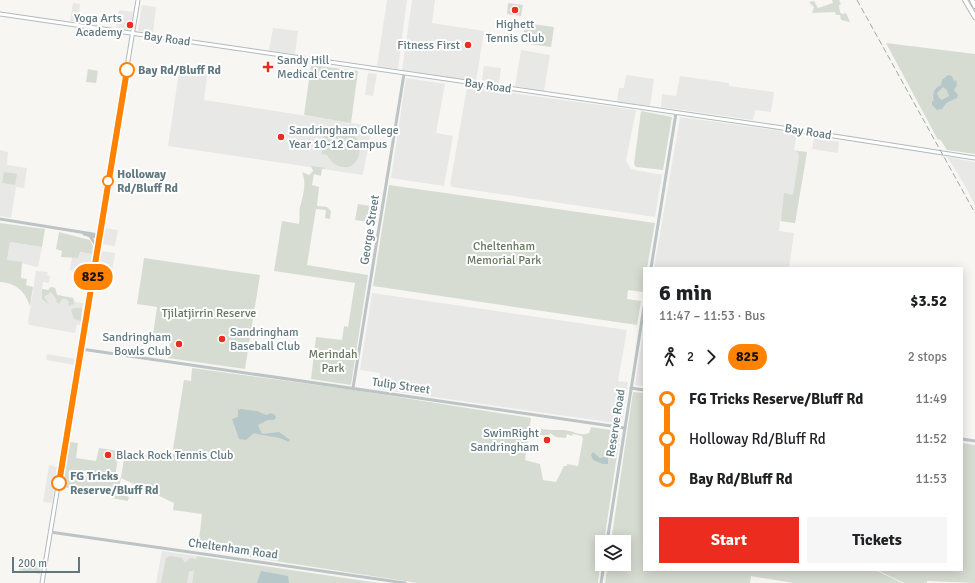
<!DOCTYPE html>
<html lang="en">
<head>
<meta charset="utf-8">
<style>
  :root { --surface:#fff; --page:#f6f6f6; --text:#202124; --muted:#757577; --accent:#ec2c1e }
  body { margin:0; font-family:Signika,sans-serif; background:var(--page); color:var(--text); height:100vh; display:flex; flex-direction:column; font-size:15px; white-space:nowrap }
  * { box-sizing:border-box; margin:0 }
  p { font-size:13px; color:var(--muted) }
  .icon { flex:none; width:22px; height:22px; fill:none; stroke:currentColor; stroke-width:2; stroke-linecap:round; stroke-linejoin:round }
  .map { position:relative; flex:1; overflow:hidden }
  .sheet { position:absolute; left:643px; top:267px; width:320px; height:304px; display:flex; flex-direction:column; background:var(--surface); border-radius:0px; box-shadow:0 2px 10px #0003 }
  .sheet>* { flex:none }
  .badge { padding:0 8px; border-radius:13px; font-size:14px; line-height:26px }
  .controls { position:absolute; left:595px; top:535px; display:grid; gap:8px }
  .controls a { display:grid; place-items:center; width:36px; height:36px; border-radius:0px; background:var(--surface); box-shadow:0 2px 10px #0003; font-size:20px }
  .scale { position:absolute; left:12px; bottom:10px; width:68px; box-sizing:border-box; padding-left:4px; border:2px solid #607880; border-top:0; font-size:11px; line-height:14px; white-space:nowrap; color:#607880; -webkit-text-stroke:3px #fff; paint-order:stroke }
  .map>.badge { position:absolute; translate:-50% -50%; box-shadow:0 0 0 2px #fff }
  .legs { display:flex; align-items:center; gap:6px; height:44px; padding:0 16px; font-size:13px }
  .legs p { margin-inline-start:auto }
  .head { display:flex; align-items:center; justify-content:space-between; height:68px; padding:0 16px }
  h1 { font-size:22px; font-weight:700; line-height:30px }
  .primary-button { display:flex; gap:8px; margin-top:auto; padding:8px 16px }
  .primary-button a { flex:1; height:46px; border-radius:0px; background:var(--accent); color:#fff; font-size:16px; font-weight:700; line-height:46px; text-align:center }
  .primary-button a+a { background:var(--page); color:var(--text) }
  ul { padding:0 16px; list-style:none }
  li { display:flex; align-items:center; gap:14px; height:40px; font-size:15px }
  li i { display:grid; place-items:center; width:6px; height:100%; margin:0 5px; background:currentColor }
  li i::after { content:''; width:10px; height:10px; margin:-5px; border:3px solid; border-radius:50%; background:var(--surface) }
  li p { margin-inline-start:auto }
  li:first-child i { background:linear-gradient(#0000 50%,currentColor 0) }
  li:last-child i { background:linear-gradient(currentColor 50%,#0000 0) }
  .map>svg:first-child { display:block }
  .built { fill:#e8e8e7 }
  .green { fill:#d7dcd2 }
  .water { fill:#b6c7c9; fill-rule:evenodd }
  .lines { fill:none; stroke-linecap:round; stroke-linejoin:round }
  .secondary-casing { stroke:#b1babd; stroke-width:5 }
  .trunk-casing { stroke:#b2b8ba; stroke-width:6 }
  .tertiary { stroke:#bdc4c6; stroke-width:3 }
  .secondary { stroke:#fff; stroke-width:3 }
  .trunk { stroke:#fff; stroke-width:4 }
  .rail { stroke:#9ea8ac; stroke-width:1; stroke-dasharray:6 3; stroke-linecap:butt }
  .line-1-casing { stroke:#fff; stroke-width:9 }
  .line-1 { stroke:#ff8200; stroke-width:6 }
  .poi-dot { fill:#ec2c1e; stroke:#fff; stroke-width:1.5 }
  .stop-1-dot { fill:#fff; stroke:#ff8200; stroke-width:2 }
  .labels { text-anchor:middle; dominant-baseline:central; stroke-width:4; stroke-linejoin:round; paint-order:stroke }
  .poi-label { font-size:12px; fill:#607880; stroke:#fff; text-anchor:end }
  .street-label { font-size:12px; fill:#607880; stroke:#fff }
  .stop-label { font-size:12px; font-weight:bold; fill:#607880; stroke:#fff; text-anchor:start }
  .park-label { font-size:12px; fill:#68785f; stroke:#fff }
</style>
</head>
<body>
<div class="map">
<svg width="975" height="583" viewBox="0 0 975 583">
  <rect width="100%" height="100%" fill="#f7f6f3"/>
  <!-- built -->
  <g class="built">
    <path d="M387 0H407L398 69 377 66Z"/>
    <path d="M412 0H435L432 23 484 31 476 82 402 70Z"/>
    <path d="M73 3 80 4 78 22 70 21Z"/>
    <path d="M142 5 156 7 153 33 138 31Z"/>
    <path d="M119 10 133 12 130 30 116 28Z"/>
    <path d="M273 28 298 31 295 54 269 51Z"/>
    <path d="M521 50 550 55 544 91 515 86Z"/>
    <path d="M180 65 208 70 204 100 372 126 363 175 168 146Z"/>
    <path d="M484 66 501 68 499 84 482 80Z"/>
    <path d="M368 73 377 74 373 96 365 95Z"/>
    <path d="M626 75 654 79 650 106 617 102 619 88H624Z"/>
    <path d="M680 76 729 83V86L774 92 771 112 755 110 753 120 661 107 662 94 676 96Z"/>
    <path d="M406 78 445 84 436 133 453 136 444 186 391 178Z"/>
    <path d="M467 87 636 110 626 161 631 169 662 175 655 217 452 187 450 185Z"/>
    <path d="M680 117 797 133 794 150 807 152 795 223 780 221 779 231 794 233 789 268H654Z"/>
    <path d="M814 138 839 142 838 153 812 149Z"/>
    <path d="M0 150 8 152 7 165 27 168 24 188 16 187 11 218 0 216Z"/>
    <path d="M947 157 975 162V205L964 184Z"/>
    <path d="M104 228 118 230 115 246 101 244Z"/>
    <path d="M10 242 42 247 38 267 7 260Z"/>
    <path d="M100 251 115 253 112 271 97 269Z"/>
    <path d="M79 252 92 254 89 273 70 270 72 257Z"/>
    <path d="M36 271 48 272 47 275 50 276 49 283 43 282 42 289 48 290 51 287 55 288 57 295 73 298 75 302 83 303 80 325 77 324 75 333 29 325 28 322Z"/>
    <path d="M372 293 627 330 618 381 628 382 622 424 378 389 380 373 360 370Z"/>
    <path d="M644 329V386L635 385Z"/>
    <path d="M47 354 76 359 75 365 46 360Z"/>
    <path d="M49 465 57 467 52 503 43 502Z"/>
    <path d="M162 551 197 556 192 583H156Z"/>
  </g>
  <!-- green -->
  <g class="green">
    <path d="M832 0H839L841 4 839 5 840 12 842 14 846 13 850 22 841 20 840 15H836L835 12 812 13 814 7 809 2 814 1 818 8 833 3Z"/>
    <path d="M508 3 523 5 521 16 507 14Z"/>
    <path d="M525 23 554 27 551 47 522 43Z"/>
    <path d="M886 43 975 54V154L947 150 940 139 938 140Z"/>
    <path d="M311 65 358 71 351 123 304 115Z"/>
    <path d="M88 69 98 71 96 83 86 82Z"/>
    <path d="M641 111 672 117 663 170 636 167 634 164Z"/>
    <path d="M334 127C356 123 371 156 349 167 340 168 331 164 327 155L322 154V138Z"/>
    <path d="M796 151 807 152 795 223 781 221 784 193 793 195 799 157 798 152Z"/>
    <path d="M311 166 326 168 322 169 321 176 314 174 312 185 319 187 317 206 327 207 331 211 330 219 325 218 326 210 316 209 307 265 368 275 351 385 311 379 316 337 342 340 344 326 348 327 355 283 274 271 282 221 299 224C300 218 299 211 300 207 303 196 307 184 302 172L309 175 313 171Z"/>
    <path d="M4 172 17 174 15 185 2 183Z"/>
    <path d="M389 185 655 223 647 268H644L643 292 628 290 627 299 641 301 637 325 373 286Z"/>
    <path d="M358 204 370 206 378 212 376 223 355 220Z"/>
    <path d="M0 223 45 229 42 247 10 242 7 260 22 262 21 278 27 279 26 285 33 287 30 306C25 292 17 283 0 282Z"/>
    <path d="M59 232 90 240 93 246 92 254 80 252 78 258 61 257 62 251 56 249Z"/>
    <path d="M144 258 260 275 245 369 168 358 171 338 153 335 157 307 137 304Z"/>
    <path d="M51 287 55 288 57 295 73 298 74 304 68 306 69 302 66 299H62L59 304 57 302 55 303 57 300 51 292 44 297 50 305 42 299V289L48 290Z"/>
    <path d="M74 308H82L81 321 74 319 71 310Z"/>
    <path d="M192 368 354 390 531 418 525 460 540 464 543 480 556 482 564 466H567V464L578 466 583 439 582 436 573 434 572 436 567 434 566 438 556 437 550 433 549 436 540 435 541 429C549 430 555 430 563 430 573 430 579 437 589 433L591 427 618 431 620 435 604 542H602L598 583H417L198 549 202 514 173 510 174 503 121 478 118 493 129 497 128 501 111 498 112 494 61 487 70 442 78 443 76 458 96 461 99 448 119 451 115 477 121 478 125 452 168 457 172 455 184 380 191 381Z"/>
    <path d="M633 392 644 393V570H875L902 583H793L751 576 750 583H605L608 564H624V542H611Z"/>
    <path d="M962 443 975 445V583L927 581V583H904L877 570H962Z"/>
    <path d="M170 556 182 558 185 563 190 558 196 559 197 556 379 583H192L194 570 189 572 187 583H161L166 558Z"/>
    <path d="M21 564 41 567 40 574 19 570Z"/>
  </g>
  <!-- water -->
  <g class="water">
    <path d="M948 75 952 76 954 81 956 80 957 85 954 90 958 95 957 98C948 103 949 99 942 109L937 110 932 105V101H934C932 93 934 88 941 85L942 80ZM943 87 947 90 949 96 942 100 939 98 937 93Z"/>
    <path d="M241 409 257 411 266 415 271 413 275 415 276 418 274 420H268L258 425 262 434 279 432 290 440 288 442C278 435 265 437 254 433L246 440 239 439 232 419 238 417V410Z"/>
    <path d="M593 452 600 458 608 456V464H603L593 460 591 455Z"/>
    <path d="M261 571 288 576 289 583H257Z"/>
  </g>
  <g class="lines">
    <!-- secondary casing -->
    <g class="secondary-casing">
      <g id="secondary">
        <path d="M0 14 776 127 975 158"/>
        <path d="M42 583 138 0"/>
      </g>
    </g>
    <!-- trunk casing -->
    <g class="trunk-casing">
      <g id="trunk">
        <path d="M965 0 975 17"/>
        <path d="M972 0 975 6"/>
      </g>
    </g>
    <!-- tertiary -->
    <g class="tertiary">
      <path d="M0 219 99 235"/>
      <path d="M84 234 99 238"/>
      <path d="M90 236 97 247"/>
      <path d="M651 268 676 113"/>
      <path d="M81 349 625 428"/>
      <path d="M353 388 404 74"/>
      <path d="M631 388 644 390"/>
      <path d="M962 439 975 441"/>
      <path d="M50 532 405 583"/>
      <path d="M607 542 644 307"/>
      <path d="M601 583 604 564"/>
    </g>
    <!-- secondary -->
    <use href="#secondary" class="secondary"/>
    <!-- trunk -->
    <use href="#trunk" class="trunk"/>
    <!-- rail -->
    <path class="rail" d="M857 0 975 213"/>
  </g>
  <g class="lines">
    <!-- line-1 casing -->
    <g class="line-1-casing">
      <path id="line-1" d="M59 483 127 70"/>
    </g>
    <!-- line-1 -->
    <use href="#line-1" class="line-1"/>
  </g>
  <!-- markers -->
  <g class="poi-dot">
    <circle cx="515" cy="10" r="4"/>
    <circle cx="130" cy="25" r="4"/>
    <circle cx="468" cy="45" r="4"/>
    <path d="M266 61h4v4h4v4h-4v4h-4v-4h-4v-4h4z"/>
    <circle cx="281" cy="137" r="4"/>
    <circle cx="222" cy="339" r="4"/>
    <circle cx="179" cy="344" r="4"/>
    <circle cx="547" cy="440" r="4"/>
    <circle cx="108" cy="455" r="4"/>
  </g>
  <g class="stop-1-dot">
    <circle cx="127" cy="70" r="7"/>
    <circle cx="108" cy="181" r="5"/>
    <circle cx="59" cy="483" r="7"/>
  </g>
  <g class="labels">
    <!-- poi labels -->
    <g class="poi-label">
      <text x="122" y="18">Yoga Arts<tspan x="122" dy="14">Academy</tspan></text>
      <text x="515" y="24" text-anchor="middle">Highett<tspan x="515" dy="14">Tennis Club</tspan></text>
      <text x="460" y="45">Fitness First</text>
      <text x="277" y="60" text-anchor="start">Sandy Hill<tspan x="277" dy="14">Medical Centre</tspan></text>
      <text x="289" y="130" text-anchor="start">Sandringham College<tspan x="289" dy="14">Year 10-12 Campus</tspan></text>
      <text x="230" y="332" text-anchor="start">Sandringham<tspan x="230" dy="14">Baseball Club</tspan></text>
      <text x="171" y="337">Sandringham<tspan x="171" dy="14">Bowls Club</tspan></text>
      <text x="539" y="433">SwimRight<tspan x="539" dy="14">Sandringham</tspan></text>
      <text x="116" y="455" text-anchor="start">Black Rock Tennis Club</text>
    </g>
    <!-- street labels -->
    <g class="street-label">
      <text transform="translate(167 39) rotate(8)">Bay Road</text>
      <text transform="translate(488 86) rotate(8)">Bay Road</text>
      <text transform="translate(808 132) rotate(9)">Bay Road</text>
      <text transform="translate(370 230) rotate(-81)">George Street</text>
      <text transform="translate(401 386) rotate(8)">Tulip Street</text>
      <text transform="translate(616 423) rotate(-81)">Reserve Road</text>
      <text transform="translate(233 549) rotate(8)">Cheltenham Road</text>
    </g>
    <!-- stop labels -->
    <g class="stop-label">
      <text x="138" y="70">Bay Rd/Bluff Rd</text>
      <text x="117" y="174">Holloway<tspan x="117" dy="14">Rd/Bluff Rd</tspan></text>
      <text x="70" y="476">FG Tricks<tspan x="70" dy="14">Reserve/Bluff Rd</tspan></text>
    </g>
    <!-- park labels -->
    <g class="park-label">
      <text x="504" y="246">Cheltenham<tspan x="504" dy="14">Memorial Park</tspan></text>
      <text x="209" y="313">Tjilatjirrin Reserve</text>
      <text x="333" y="354">Merindah<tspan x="333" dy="14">Park</tspan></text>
    </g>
  </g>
</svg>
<div class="controls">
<a><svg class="icon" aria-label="layers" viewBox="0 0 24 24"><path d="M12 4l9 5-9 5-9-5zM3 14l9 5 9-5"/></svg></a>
</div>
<div class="scale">200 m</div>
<b class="badge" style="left:93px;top:277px;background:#ff8200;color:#111">825</b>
<section class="sheet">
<div class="head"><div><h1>6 min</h1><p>11:47 – 11:53 · Bus</p></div><b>$3.52</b></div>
<div class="legs"><svg class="icon" aria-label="walk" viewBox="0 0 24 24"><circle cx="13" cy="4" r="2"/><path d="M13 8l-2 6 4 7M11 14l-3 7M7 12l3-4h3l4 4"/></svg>2<svg class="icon" aria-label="forward" viewBox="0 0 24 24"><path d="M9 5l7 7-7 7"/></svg><b class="badge" style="background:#ff8200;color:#111">825</b><p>2 stops</p></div>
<ul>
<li><i style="color:#ff8200"></i><b>FG Tricks Reserve/Bluff Rd</b><p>11:49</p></li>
<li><i style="color:#ff8200"></i><span>Holloway Rd/Bluff Rd</span><p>11:52</p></li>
<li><i style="color:#ff8200"></i><b>Bay Rd/Bluff Rd</b><p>11:53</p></li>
</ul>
<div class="primary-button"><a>Start</a><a>Tickets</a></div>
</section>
</div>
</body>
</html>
